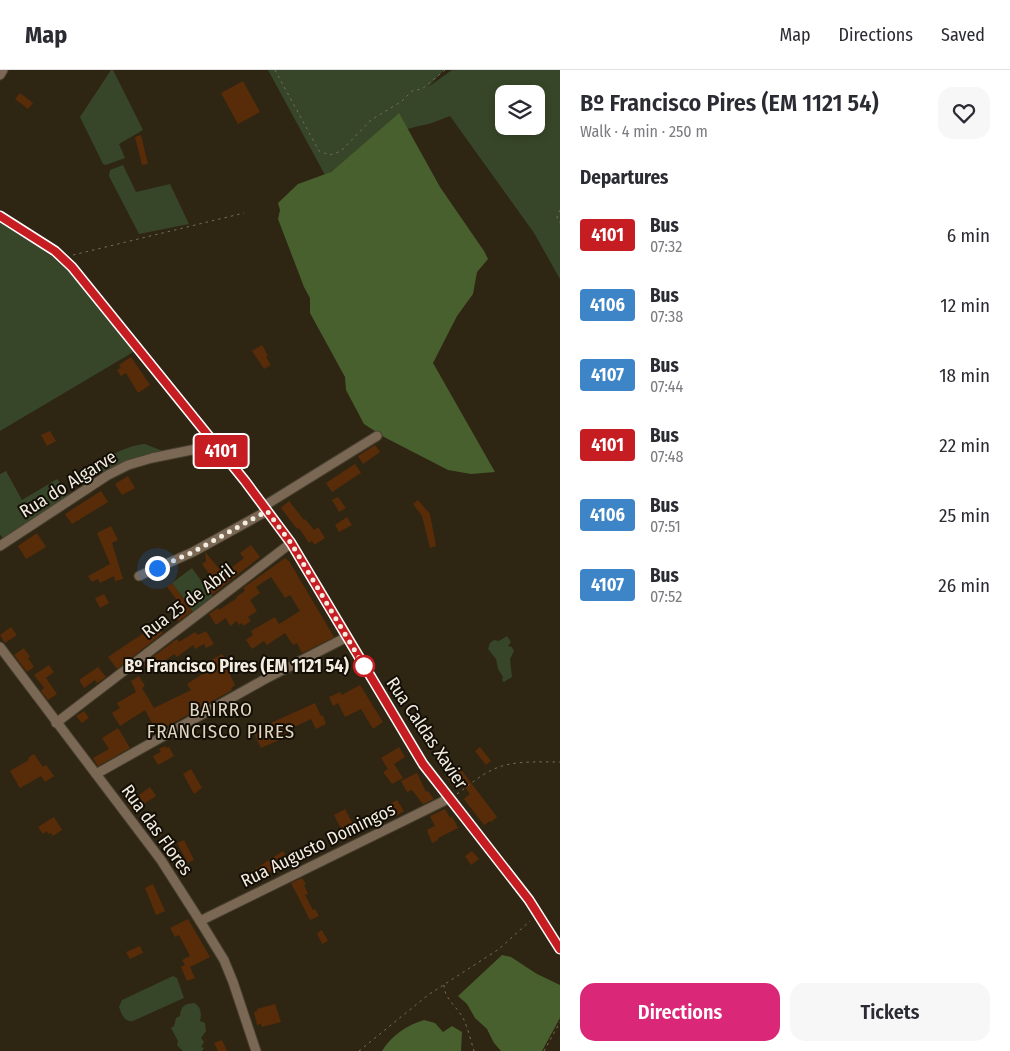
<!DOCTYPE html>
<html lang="en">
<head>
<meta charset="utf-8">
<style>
  :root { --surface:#fff; --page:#f7f7f7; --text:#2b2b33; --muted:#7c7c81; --line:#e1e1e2; --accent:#db2777 }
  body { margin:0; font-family:"Fira Sans Condensed",sans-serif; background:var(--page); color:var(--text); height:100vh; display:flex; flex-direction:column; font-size:19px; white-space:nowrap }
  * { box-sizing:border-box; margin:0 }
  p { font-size:16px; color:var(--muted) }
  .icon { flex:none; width:28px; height:28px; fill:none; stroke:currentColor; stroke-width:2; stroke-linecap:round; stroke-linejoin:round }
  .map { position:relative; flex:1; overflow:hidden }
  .side { display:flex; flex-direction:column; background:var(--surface); width:450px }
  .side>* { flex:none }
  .badge { padding:0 10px; border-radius:4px; font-size:18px; line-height:32px }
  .fabs { position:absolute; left:495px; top:15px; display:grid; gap:10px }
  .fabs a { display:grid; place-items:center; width:50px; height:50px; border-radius:10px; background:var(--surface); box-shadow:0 2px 8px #0003; font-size:25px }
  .you { position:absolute; width:25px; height:25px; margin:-12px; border:4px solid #fff; border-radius:50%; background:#1a73e8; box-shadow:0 0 0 8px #1a73e833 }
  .map>.badge { position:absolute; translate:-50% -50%; box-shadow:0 0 0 2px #fff }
  h2 { padding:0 20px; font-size:19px; line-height:45px }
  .round { display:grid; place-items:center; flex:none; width:52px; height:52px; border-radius:15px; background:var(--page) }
  .head { display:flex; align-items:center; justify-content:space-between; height:85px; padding:0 20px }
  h1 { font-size:24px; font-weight:600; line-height:38px }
  .action { display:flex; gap:10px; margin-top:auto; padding:10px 20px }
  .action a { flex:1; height:58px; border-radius:15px; background:var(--accent); color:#fff; font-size:20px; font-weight:600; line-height:58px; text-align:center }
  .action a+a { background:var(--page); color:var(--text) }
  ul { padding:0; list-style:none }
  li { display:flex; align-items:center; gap:15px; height:70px; padding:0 20px }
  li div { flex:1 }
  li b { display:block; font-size:19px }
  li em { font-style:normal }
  li .badge { min-width:55px; font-weight:700; text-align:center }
  header { display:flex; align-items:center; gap:30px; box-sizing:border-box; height:70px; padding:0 25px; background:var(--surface); border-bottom:1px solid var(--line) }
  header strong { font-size:24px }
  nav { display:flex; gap:28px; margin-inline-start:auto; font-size:18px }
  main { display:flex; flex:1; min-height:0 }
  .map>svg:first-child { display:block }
  .green { fill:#374628; fill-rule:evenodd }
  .forest { fill:#48602e }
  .building { fill:#592c09 }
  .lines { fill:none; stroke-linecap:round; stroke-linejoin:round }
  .street-casing { stroke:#494130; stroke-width:11 }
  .path { stroke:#756d5d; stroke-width:1; stroke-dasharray:2.5 4; stroke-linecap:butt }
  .street { stroke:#7a6855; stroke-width:9 }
  .line-casing { stroke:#fff; stroke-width:11 }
  .line { stroke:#c61d23; stroke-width:8 }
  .walk { stroke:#f2ece1; stroke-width:5; stroke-dasharray:0 9 }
  .stop-dot { fill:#fff; stroke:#c61d23; stroke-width:2.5 }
  .labels { text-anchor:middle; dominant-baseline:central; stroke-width:4; stroke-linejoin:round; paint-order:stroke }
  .street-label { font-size:18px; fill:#f2ece1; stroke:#130f07 }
  .stop-label { font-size:18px; font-weight:bold; fill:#f2ece1; stroke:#130f07; text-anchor:end }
  .neighbourhood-label { font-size:19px; letter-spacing:1px; fill:#e0d4be; stroke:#130f07 }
</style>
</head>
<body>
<header>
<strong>Map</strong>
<nav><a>Map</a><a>Directions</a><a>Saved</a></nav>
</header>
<main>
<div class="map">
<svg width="560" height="981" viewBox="0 0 560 981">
  <rect width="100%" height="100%" fill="#2e2513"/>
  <!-- green -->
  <g class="green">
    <path d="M111 0H113L143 60 119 74 125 88 106 95 103 94 80 47Z"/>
    <path d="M268 0H444L428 17 452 0H560V209L534 163 450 46 432 53 407 59 398 44 331 102 325 105ZM504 24H536V56H504Z"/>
    <path d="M123 95 136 122 170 114 189 154 139 164 109 106 110 100Z"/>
    <path d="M0 151 59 191 87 219 135 281 0 361Z"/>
    <path d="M145 374 165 382 101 405C100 401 99 398 102 394 107 384 135 374 145 374Z"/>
    <path d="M6 401 22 430 57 409 69 425 4 471 0 464V404Z"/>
    <path d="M192 498 213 527 193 542 172 513Z"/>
    <path d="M507 566 511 572 508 576 512 577 514 581 510 589 512 607 504 612 502 610 503 607 498 599 496 589 488 579 490 573 494 570 499 571Z"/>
    <path d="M173 906 177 908 184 928 133 951C124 952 122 945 119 937L122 930Z"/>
    <path d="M194 933C201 937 202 943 200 951L205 953 206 961 201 968 204 972 201 977 204 978 202 981H183L177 975 178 971 171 958 174 956 176 948 180 946C181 936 184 934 194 933Z"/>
  </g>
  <!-- forest -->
  <g class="forest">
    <path d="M399 43 440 117 484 181 488 189 477 202 473 224 457 246 433 293 495 402 471 404 448 400 384 367 364 354 346 320 345 307 310 243V228L304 217 278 149 280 140 278 133 298 114 331 102Z"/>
    <path d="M502 885 511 887 537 904 560 915V948L542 981H501L494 973 487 959 475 948 467 934 458 926Z"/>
    <path d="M424 950 435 953 443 962 452 956 462 962 461 981H382C391 966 407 955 424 950Z"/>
  </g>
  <!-- building -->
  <g class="building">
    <path d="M243 11 260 42 238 54 221 23Z"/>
    <path d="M20 23 33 33 28 39 15 29Z"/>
    <path d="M141 65 148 94 142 95 135 67Z"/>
    <path d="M262 275 268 286 266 287 271 295 264 299 252 281Z"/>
    <path d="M131 287 150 315 138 323 126 303 121 306 117 300 121 298 119 295Z"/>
    <path d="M50 361 56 371 47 376 41 365Z"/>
    <path d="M375 375 380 382 363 394 358 386Z"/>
    <path d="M355 394 361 403 332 422 326 413Z"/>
    <path d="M128 406 135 418 122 425 115 414Z"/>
    <path d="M101 421 108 432 72 454 65 444Z"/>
    <path d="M338 427 346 438 339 442 332 430Z"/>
    <path d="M418 430 430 444 436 476 430 478 422 446 413 434Z"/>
    <path d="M289 431 300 445 304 450 305 449 314 460 318 457 325 468 316 474H314L312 471 309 473 299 458 297 459 281 438Z"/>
    <path d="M347 447 352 455 339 462 335 455Z"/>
    <path d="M111 456 118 470 112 473 123 509 115 511 114 506 100 513 98 509 92 512 88 506 110 494 97 463Z"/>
    <path d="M37 463 46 477 26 489 18 476Z"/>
    <path d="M251 475 260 487 212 525 205 515 213 509 202 494 206 491 205 482 222 502 230 496 231 498 244 488 240 483Z"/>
    <path d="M285 488 289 491 334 567 302 583 297 573 293 575 285 563 267 575 264 571 252 579 246 570 253 565 251 561 275 547 279 554 300 541 290 525 285 528 271 507 256 517 260 523 250 530 257 541 248 547 251 551 243 556 242 553 239 555 237 551 230 556 226 548 216 555 209 544 218 538 219 540 237 528 236 527 245 521 243 518Z"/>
    <path d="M172 513 192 541 179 551 175 547 180 543 177 540 179 538 177 536 180 534 167 517Z"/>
    <path d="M104 524 109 533 100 538 95 528Z"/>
    <path d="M157 554 163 563 117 599 108 587Z"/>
    <path d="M11 557 17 565 5 573 0 565Z"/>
    <path d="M206 561 214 574 206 578 204 574 195 579 193 575 177 587 174 584 150 602 143 594 177 569 179 572 195 562 198 565Z"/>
    <path d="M24 578 30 587 28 588 34 597 27 602 14 585Z"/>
    <path d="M222 584 227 591 224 593 235 615 231 618 232 620 157 662 145 640 120 656 112 643 120 638 117 633 136 622 131 611 139 606 145 616 142 618 154 638 191 620 187 614 212 598 208 592Z"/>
    <path d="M49 595 54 602 46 608 57 624 48 630 41 621 44 618 34 605Z"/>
    <path d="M98 597 106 607 97 613 95 610 84 618 79 610Z"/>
    <path d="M360 615 383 652 373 659 361 639 345 647 338 633 333 636 329 627 340 622 342 625Z"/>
    <path d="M315 633 321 646 323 645 326 654 316 659 311 649 286 661 288 666 261 678 253 661Z"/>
    <path d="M84 641 89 648 82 653 76 646Z"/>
    <path d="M118 658 130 678 98 696 93 688 109 679 102 668Z"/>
    <path d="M165 676 166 678 169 677 174 686 158 695 153 686 161 682 159 679Z"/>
    <path d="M399 677 405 687 394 694 403 708 392 714 383 702 388 699 381 688Z"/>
    <path d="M480 677 491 691 486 695 475 681Z"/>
    <path d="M34 684 43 697 46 695 54 706 45 712 41 706 20 718 10 701 29 690 28 688Z"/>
    <path d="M459 697 497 747 491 752 490 751 484 755 464 729 470 724 461 712 455 718 446 707Z"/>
    <path d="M191 699 202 718 194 724 183 704Z"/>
    <path d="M417 703 426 722 428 721 434 729 423 734 412 720 407 722 401 711Z"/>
    <path d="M150 717 156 726 133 741 127 734Z"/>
    <path d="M397 730 404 741 393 748 385 737Z"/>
    <path d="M345 739 358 764 347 770 334 745Z"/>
    <path d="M445 739 450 748 452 746 458 758 438 768V770L432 773 427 760 435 756 430 746Z"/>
    <path d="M54 747 62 760 53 766 51 763 48 764 47 761 43 764 38 757Z"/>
    <path d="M184 770 194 790 188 793 177 773Z"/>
    <path d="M283 781 289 790 251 814 246 805Z"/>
    <path d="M472 781 479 789 471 795 465 786Z"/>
    <path d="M302 808 306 814 304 815 308 824 305 825 313 840 315 839 319 846 310 850 291 813Z"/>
    <path d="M153 814 165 841 156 845 145 818Z"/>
    <path d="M188 849 210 887 190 897 195 908 187 911 181 897 185 895 182 890 190 886 179 865 175 867 170 858Z"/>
    <path d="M322 860 328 871 322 874 317 863Z"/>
    <path d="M140 876 143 883 130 889 126 882Z"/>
    <path d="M275 934 281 952 262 957 261 954 257 955 254 942 257 941V939Z"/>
    <path d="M222 970 227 981H218L214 973Z"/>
  </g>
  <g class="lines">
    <!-- street casing -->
    <g class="street-casing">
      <g id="street">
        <path d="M0 5 3 0"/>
        <path d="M0 146 55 181 72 197 245 411 291 473 423 693 529 830 560 879"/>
        <path d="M264 436 377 366"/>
        <path d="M0 476 108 405 128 395 152 388 216 375"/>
        <path d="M139 506 193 482 267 441"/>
        <path d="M0 577 161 790 200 851 224 890 233 912 256 981"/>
        <path d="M56 653 291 473"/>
        <path d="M96 704 267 608 347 567"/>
        <path d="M200 851 450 728"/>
      </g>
    </g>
    <!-- path -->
    <g class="path">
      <path d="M275 0 319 81 330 85 341 81 371 50 402 31 412 21 422 19 445 0"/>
      <path d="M560 140 557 147 560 153"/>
      <path d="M73 185 244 143"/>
      <path d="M457 724C468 716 478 707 490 701 510 690 537 692 560 692"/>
      <path d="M444 915C444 929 458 937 464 950 468 959 471 971 474 981"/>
      <path d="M359 981 428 925 499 879 530 851"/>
      <path d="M544 981 560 952"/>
    </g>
    <!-- street -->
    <use href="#street" class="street"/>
  </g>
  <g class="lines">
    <!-- line casing -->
    <g class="line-casing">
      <path id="line" d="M0 146 55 181 72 197 245 411 291 473 423 694 529 830 560 879"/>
    </g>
    <!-- line -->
    <use href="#line" class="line"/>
    <!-- walk -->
    <path class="walk" d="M157 498 193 482 267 441 291 473 364 596"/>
  </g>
  <!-- markers -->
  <circle class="stop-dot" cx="364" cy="596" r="10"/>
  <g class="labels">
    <!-- street labels -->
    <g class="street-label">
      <text transform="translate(68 414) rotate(-32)">Rua do Algarve</text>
      <text transform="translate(188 531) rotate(-37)">Rua 25 de Abril</text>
      <text transform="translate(427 663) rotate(56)">Rua Caldas Xavier</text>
      <text transform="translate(157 760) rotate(54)">Rua das Flores</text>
      <text transform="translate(318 775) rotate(-26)">Rua Augusto Domingos</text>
    </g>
    <!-- stop labels -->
    <g class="stop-label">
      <text x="349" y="596">Bº Francisco Pires (EM 1121 54)</text>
    </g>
    <!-- neighbourhood labels -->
    <g class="neighbourhood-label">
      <text x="221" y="639">BAIRRO<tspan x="221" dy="22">FRANCISCO PIRES</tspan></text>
    </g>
  </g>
</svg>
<div class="fabs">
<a><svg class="icon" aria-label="layers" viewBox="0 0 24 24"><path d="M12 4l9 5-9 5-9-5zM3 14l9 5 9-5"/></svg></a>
</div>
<div class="you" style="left:157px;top:498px"></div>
<b class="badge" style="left:221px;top:381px;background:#c61d23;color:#fff">4101</b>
</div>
<section class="side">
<div class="head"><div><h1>Bº Francisco Pires (EM 1121 54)</h1><p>Walk · 4 min · 250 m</p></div><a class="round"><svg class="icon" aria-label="heart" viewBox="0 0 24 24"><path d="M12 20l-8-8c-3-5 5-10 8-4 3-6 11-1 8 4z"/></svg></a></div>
<h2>Departures</h2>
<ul>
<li><span class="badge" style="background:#c61d23;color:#fff">4101</span><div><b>Bus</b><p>07:32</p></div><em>6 min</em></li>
<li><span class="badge" style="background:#3d85c6;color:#fff">4106</span><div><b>Bus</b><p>07:38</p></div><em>12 min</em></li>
<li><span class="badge" style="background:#3d85c6;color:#fff">4107</span><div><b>Bus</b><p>07:44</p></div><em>18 min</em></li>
<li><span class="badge" style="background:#c61d23;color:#fff">4101</span><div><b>Bus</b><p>07:48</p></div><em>22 min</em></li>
<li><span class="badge" style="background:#3d85c6;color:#fff">4106</span><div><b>Bus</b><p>07:51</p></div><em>25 min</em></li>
<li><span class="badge" style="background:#3d85c6;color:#fff">4107</span><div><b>Bus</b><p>07:52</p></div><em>26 min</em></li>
</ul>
<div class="action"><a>Directions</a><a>Tickets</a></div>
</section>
</main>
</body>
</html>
